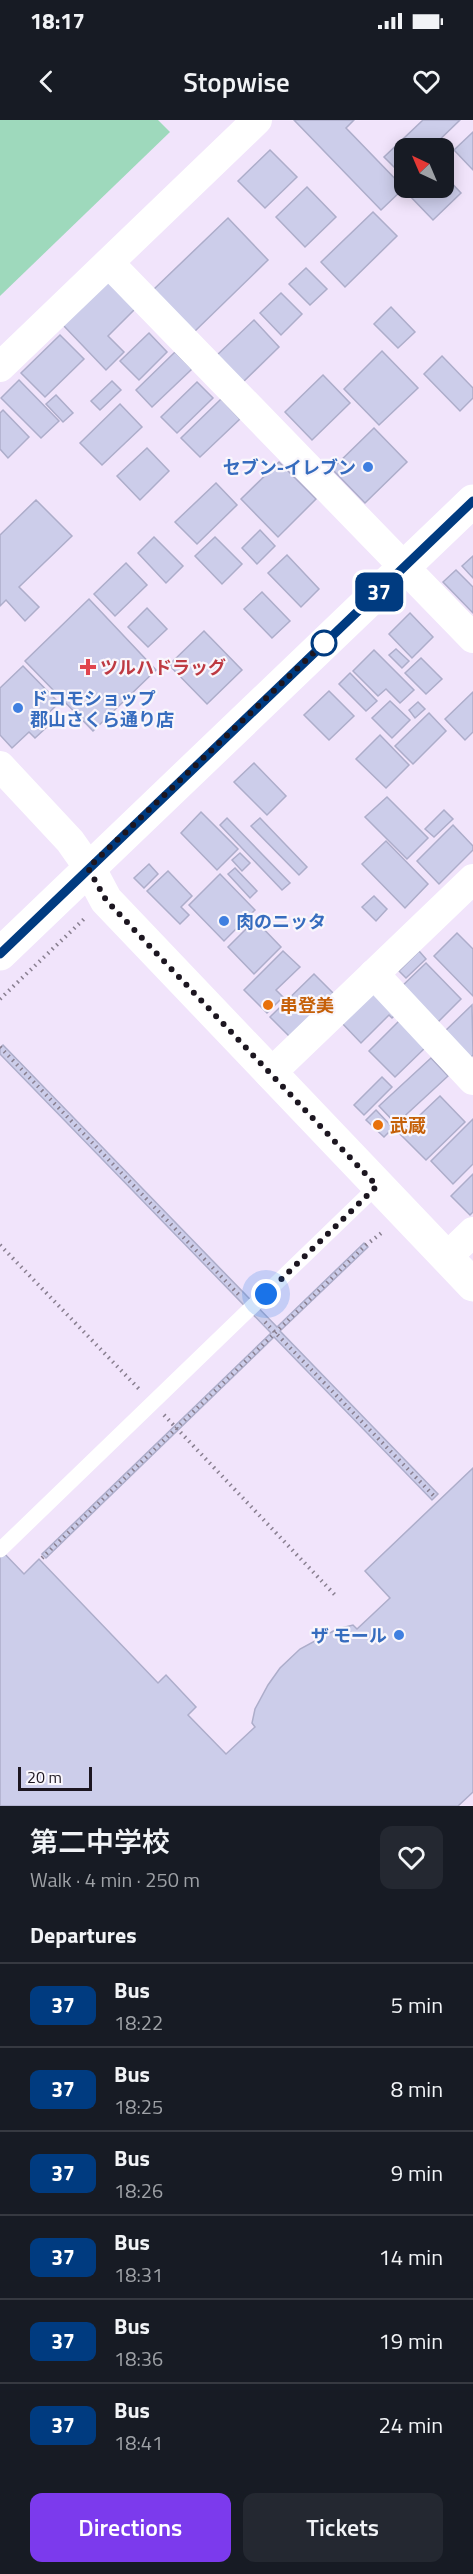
<!DOCTYPE html>
<html lang="en">
<head>
<meta charset="utf-8">
<style>
  :root { --surface:#171b24; --page:#242831; --text:#f1f3f6; --muted:#9ea1a6; --line:#363941; --accent:#7c3aed }
  body { margin:0; font-family:"Titillium Web","Noto Sans JP",sans-serif; background:var(--page); color:var(--text); height:100vh; display:flex; flex-direction:column; font-size:22px; white-space:nowrap }
  * { box-sizing:border-box; margin:0 }
  p { font-size:20px; color:var(--muted) }
  .icon { flex:none; width:33px; height:33px; fill:none; stroke:currentColor; stroke-width:2; stroke-linecap:round; stroke-linejoin:round }
  .map { position:relative; height:1686px; overflow:hidden }
  .drawer { display:flex; flex-direction:column; background:var(--surface); flex:1 }
  .drawer>* { flex:none }
  .badge { padding:0 12px; border-radius:9px; font-size:21px; line-height:39px }
  .needle { width:39px; rotate:316deg }
  .fabs { position:absolute; left:394px; top:18px; display:grid; gap:12px }
  .fabs a { display:grid; place-items:center; width:60px; height:60px; border-radius:12px; background:var(--surface); box-shadow:0 3px 15px #0003; font-size:30px }
  .scale { position:absolute; left:18px; bottom:15px; width:74px; box-sizing:border-box; padding-left:6px; border:3px solid #1c1620; border-top:0; font-size:16px; line-height:21px; white-space:nowrap; color:#1c1620; -webkit-text-stroke:4px #f9f6fc; paint-order:stroke }
  .you { position:absolute; width:30px; height:30px; margin:-15px; border:4px solid #fff; border-radius:50%; background:#1a73e8; box-shadow:0 0 0 9px #1a73e833 }
  .map>.badge { position:absolute; translate:-50% -50%; box-shadow:0 0 0 3px #fff }
  h2 { padding:0 30px; font-size:22px; line-height:54px }
  .round { display:grid; place-items:center; flex:none; width:63px; height:63px; border-radius:12px; background:var(--page) }
  .headline { display:flex; align-items:center; justify-content:space-between; height:102px; padding:0 30px }
  h1 { font-size:28px; font-weight:600; line-height:45px }
  .primary-button { display:flex; gap:12px; margin-top:auto; padding:12px 30px }
  .primary-button a { flex:1; height:69px; border-radius:12px; background:var(--accent); color:#fff; font-size:24px; font-weight:600; line-height:69px; text-align:center }
  .primary-button a+a { background:var(--page); color:var(--text) }
  ul { padding:0; list-style:none }
  li { display:flex; align-items:center; gap:18px; height:84px; padding:0 30px; border-top:2px solid var(--line) }
  li div { flex:1 }
  li b { display:block; font-size:22px }
  li em { font-style:normal }
  li .badge { min-width:66px; font-weight:700; text-align:center }
  .status { display:flex; justify-content:space-between; align-items:center; height:42px; padding:0 30px; background:var(--surface); direction:ltr }
  .status svg { height:16px; fill:currentColor }
  header { display:flex; justify-content:space-between; align-items:center; height:78px; padding:0 30px; background:var(--surface); font-size:27px; font-weight:600 }
  .map>svg:first-child { display:block }
  .green { fill:#9ed9bc }
  .building { fill:#cccdea; stroke:#adadca; stroke-width:1.5 }
  .lines { fill:none; stroke-linecap:round; stroke-linejoin:round }
  .path { stroke:#897f90; stroke-width:4; stroke-dasharray:1.5 4.5; stroke-linecap:butt }
  .lane { stroke:#fff; stroke-width:15 }
  .street { stroke:#fff; stroke-width:30 }
  .secondary { stroke:#fff; stroke-width:33 }
  .line-casing { stroke:#fff; stroke-width:14 }
  .line { stroke:#003b80; stroke-width:9 }
  .walk { stroke:#1c1620; stroke-width:6; stroke-dasharray:0 10.8 }
  .shop-dot { fill:#3f7fe0; stroke:#f9f6fc; stroke-width:2 }
  .stop-dot { fill:#fff; stroke:#003b80; stroke-width:3 }
  .health-dot { fill:#e0444e; stroke:#f9f6fc; stroke-width:2 }
  .food-dot { fill:#e8710a; stroke:#f9f6fc; stroke-width:2 }
  .labels { text-anchor:middle; dominant-baseline:central; stroke-width:4.5; stroke-linejoin:round; paint-order:stroke }
  .shop-label { font-size:18px; font-weight:bold; fill:#366cbe; stroke:#f9f6fc; text-anchor:end }
  .health-label { font-size:18px; font-weight:bold; fill:#be3a42; stroke:#f9f6fc; text-anchor:start }
  .food-label { font-size:18px; font-weight:bold; fill:#c56008; stroke:#f9f6fc; text-anchor:start }
</style>
</head>
<body>
<div class="status"><b>18:17</b><svg viewBox="0 0 49 12"><path d="M0 12V9h3v3zM5 12V6h3v6zM10 12V3h3v9zM15 12V0h3v12zM26 1h20v11H26zM47 4h2v5h-2z"/></svg></div>
<header><svg class="icon" aria-label="back" viewBox="0 0 24 24"><path d="M15 5l-7 7 7 7"/></svg>Stopwise<svg class="icon" aria-label="heart" viewBox="0 0 24 24"><path d="M12 20l-8-8c-3-5 5-10 8-4 3-6 11-1 8 4z"/></svg></header>
<div class="map">
<svg width="473" height="1686" viewBox="0 0 473 1686">
  <rect width="100%" height="100%" fill="#f1e4fb"/>
  <!-- green -->
  <path class="green" d="M0 0H158L170 12 0 176Z"/>
  <!-- building -->
  <g class="building">
    <path d="M294 0H354L346 8 404 68 381 90Z"/>
    <path d="M423 0H460L431 28H405V54L403 56 384 37Z"/>
    <path d="M473 12V50L454 30Z"/>
    <path d="M270 30 297 57 265 88 238 61Z"/>
    <path d="M444 55 461 73 433 100 408 74 415 68H444Z"/>
    <path d="M307 67 336 97 305 127 276 97Z"/>
    <path d="M373 92 397 116 345 167 321 142Z"/>
    <path d="M228 98 268 140 193 213 152 171Z"/>
    <path d="M306 148 327 169 310 185 289 164Z"/>
    <path d="M108 161 135 189 108 216 124 232 106 250 63 205Z"/>
    <path d="M281 173 302 194 281 215 260 193Z"/>
    <path d="M391 187 415 212 398 228 374 204Z"/>
    <path d="M254 200 279 227 241 264 215 237Z"/>
    <path d="M149 213 167 232 139 260 120 241Z"/>
    <path d="M60 215 84 239 45 277 21 253Z"/>
    <path d="M382 231 418 268 379 305 344 269Z"/>
    <path d="M175 232 192 249 152 287 136 270Z"/>
    <path d="M442 236 473 268V278L460 291 424 254Z"/>
    <path d="M323 255 350 283 312 320 285 292Z"/>
    <path d="M19 260 59 301 41 318 1 278Z"/>
    <path d="M112 261 121 270 100 290 91 281Z"/>
    <path d="M197 262 213 278 177 313 161 297Z"/>
    <path d="M56 275 73 293 63 302 46 284Z"/>
    <path d="M221 279 240 299 200 337 181 318Z"/>
    <path d="M120 284 142 307 102 345 80 323Z"/>
    <path d="M3 290 29 317 8 338 0 329V293Z"/>
    <path d="M374 308 407 342 365 383 332 349Z"/>
    <path d="M147 328 169 351 140 380 117 356Z"/>
    <path d="M279 342 316 379 278 417 241 379Z"/>
    <path d="M216 363 237 385 197 424 175 402Z"/>
    <path d="M36 380 72 416 19 467 39 487 25 501 6 480 0 486V415Z"/>
    <path d="M260 410 275 426 257 444 242 428Z"/>
    <path d="M154 417 183 446 166 463 138 433Z"/>
    <path d="M215 417 242 444 222 464 195 436Z"/>
    <path d="M287 435 319 469 301 487 268 453Z"/>
    <path d="M473 436V458L462 446Z"/>
    <path d="M126 443 147 465 115 496 94 474Z"/>
    <path d="M456 450 473 467V493L443 462Z"/>
    <path d="M262 472 290 501 272 518 244 489Z"/>
    <path d="M89 479 156 550 93 611 25 541Z"/>
    <path d="M147 488 167 509 148 527 128 507Z"/>
    <path d="M410 493 433 517 412 538 389 514Z"/>
    <path d="M204 511 242 550 207 584 169 545Z"/>
    <path d="M396 529 409 541 402 548 389 535Z"/>
    <path d="M374 530 414 570 400 583 386 569 378 576 353 551Z"/>
    <path d="M421 538 442 559 426 574 405 553Z"/>
    <path d="M23 546 59 583 42 599 48 606 35 618 29 612 12 628 0 615V568Z"/>
    <path d="M350 553 377 581 366 591 339 564Z"/>
    <path d="M329 571 354 596 329 620 304 595Z"/>
    <path d="M473 572V612L465 620 445 599Z"/>
    <path d="M390 581 410 600 392 618 372 598Z"/>
    <path d="M418 582 425 589 415 598 409 590Z"/>
    <path d="M429 593 446 611 413 644 395 626Z"/>
    <path d="M380 615 409 645 386 668 356 639Z"/>
    <path d="M254 643 286 676 267 695 234 662Z"/>
    <path d="M387 677 428 718 407 739 365 697Z"/>
    <path d="M444 690 453 699 434 717 425 709Z"/>
    <path d="M201 692 238 729 217 750 181 713Z"/>
    <path d="M227 698 290 763 282 770 220 705Z"/>
    <path d="M260 698 307 747 299 755 251 706Z"/>
    <path d="M453 705 473 726V730L439 764 417 741Z"/>
    <path d="M386 721 428 764 405 788 362 744Z"/>
    <path d="M240 733 250 743 242 751 232 740Z"/>
    <path d="M149 744 158 754 144 768 134 758Z"/>
    <path d="M235 748 257 771 250 778 228 754Z"/>
    <path d="M168 751 192 776 181 787 189 795 180 804 147 771Z"/>
    <path d="M220 754 255 790 224 821 189 785Z"/>
    <path d="M374 776 387 789 376 801 362 787Z"/>
    <path d="M255 800 281 827 254 854 228 827Z"/>
    <path d="M457 813 473 829V876L434 836Z"/>
    <path d="M283 831 300 847 276 870 283 877 267 893 244 870Z"/>
    <path d="M419 831 426 839 406 858 399 851Z"/>
    <path d="M426 843 461 879 435 905 399 869Z"/>
    <path d="M314 854 335 875 292 919 270 897Z"/>
    <path d="M377 864 401 889 392 898 389 895 361 923 340 901Z"/>
    <path d="M472 885 473 935 469 939 443 913Z"/>
    <path d="M402 898 428 925 395 957 369 931Z"/>
    <path d="M3 925 277 1207 364 1123 368 1127 280 1211 438 1374 432 1380 274 1217 46 1438 42 1434 271 1213 0 934V928Z"/>
    <path d="M431 938 448 956 396 1004 379 986Z"/>
    <path d="M382 957 392 967 364 995 354 985Z"/>
    <path d="M440 976 465 1002 426 1040 400 1014Z"/>
    <path d="M376 990 393 1008 384 1017 366 1000Z"/>
    <path d="M473 999V1044L453 1064 431 1041Z"/>
    <path d="M473 1054V1092L470 1095 451 1076Z"/>
    <path d="M473 1348V1672L458 1686H0V1429L24 1454 39 1439 158 1563 166 1555 196 1587 188 1595 226 1634 255 1607 252 1603 255 1589 268 1565 280 1548 300 1529 337 1509 353 1505 357 1509 390 1478 365 1451Z"/>
  </g>
  <g class="lines">
    <!-- path -->
    <g class="path">
      <path d="M0 879 84 799"/>
      <path d="M0 927 239 1175"/>
      <path d="M0 1125 140 1270"/>
      <path d="M265 1202 434 1376"/>
      <path d="M164 1295 335 1475"/>
      <path d="M42 1438 366 1125 384 1111"/>
    </g>
    <!-- lane -->
    <path class="lane" d="M0 1430 377 1066"/>
    <!-- street -->
    <g class="street">
      <path d="M109 143 473 518"/>
      <path d="M0 247 257 0"/>
      <path d="M0 646 70 721 89 748"/>
      <path d="M374 854 473 960"/>
      <path d="M270 954 473 759"/>
      <path d="M446 1138 473 1112"/>
    </g>
    <!-- secondary -->
    <g class="secondary">
      <path d="M89 748 106 780 473 1165"/>
      <path d="M0 834 473 381"/>
    </g>
  </g>
  <g class="lines">
    <!-- line casing -->
    <g class="line-casing">
      <path id="line" d="M0 834 473 381"/>
    </g>
    <!-- line -->
    <use href="#line" class="line"/>
    <!-- walk -->
    <path class="walk" d="M266 1174 377 1066 106 780 88 748 324 523"/>
  </g>
  <!-- markers -->
  <g class="shop-dot">
    <circle cx="368" cy="347" r="6"/>
    <circle cx="18" cy="588" r="6"/>
    <circle cx="224" cy="801" r="6"/>
    <circle cx="399" cy="1515" r="6"/>
  </g>
  <circle class="stop-dot" cx="324" cy="523" r="12"/>
  <path class="health-dot" d="M85 538h6v6h6v6h-6v6h-6v-6h-6v-6h6z"/>
  <g class="food-dot">
    <circle cx="268" cy="885" r="6"/>
    <circle cx="378" cy="1005" r="6"/>
  </g>
  <g class="labels">
    <!-- shop labels -->
    <g class="shop-label">
      <text x="356" y="347">セブン-イレブン</text>
      <text x="30" y="578" text-anchor="start">ドコモショップ<tspan x="30" dy="21">郡山さくら通り店</tspan></text>
      <text x="236" y="801" text-anchor="start">肉のニッタ</text>
      <text x="387" y="1515">ザ モール</text>
    </g>
    <!-- health labels -->
    <g class="health-label">
      <text x="100" y="547">ツルハドラッグ</text>
    </g>
    <!-- food labels -->
    <g class="food-label">
      <text x="280" y="885">串登美</text>
      <text x="390" y="1005">武蔵</text>
    </g>
  </g>
</svg>
<div class="fabs">
<a><svg class="needle" viewBox="-14 -14 28 28"><path d="M0-13l5 13h-10z" fill="#e53935"/><path d="M0 13l5-13h-10z" fill="#9ea1a6"/></svg></a>
</div>
<div class="scale">20 m</div>
<div class="you" style="left:266px;top:1174px"></div>
<b class="badge" style="left:379px;top:472px;background:#003b80;color:#fff">37</b>
</div>
<section class="drawer">
<div class="headline"><div><h1>第二中学校</h1><p>Walk · 4 min · 250 m</p></div><a class="round"><svg class="icon" aria-label="heart" viewBox="0 0 24 24"><path d="M12 20l-8-8c-3-5 5-10 8-4 3-6 11-1 8 4z"/></svg></a></div>
<h2>Departures</h2>
<ul>
<li><span class="badge" style="background:#003b80;color:#fff">37</span><div><b>Bus</b><p>18:22</p></div><em>5 min</em></li>
<li><span class="badge" style="background:#003b80;color:#fff">37</span><div><b>Bus</b><p>18:25</p></div><em>8 min</em></li>
<li><span class="badge" style="background:#003b80;color:#fff">37</span><div><b>Bus</b><p>18:26</p></div><em>9 min</em></li>
<li><span class="badge" style="background:#003b80;color:#fff">37</span><div><b>Bus</b><p>18:31</p></div><em>14 min</em></li>
<li><span class="badge" style="background:#003b80;color:#fff">37</span><div><b>Bus</b><p>18:36</p></div><em>19 min</em></li>
<li><span class="badge" style="background:#003b80;color:#fff">37</span><div><b>Bus</b><p>18:41</p></div><em>24 min</em></li>
</ul>
<div class="primary-button"><a>Directions</a><a>Tickets</a></div>
</section>
</body>
</html>
